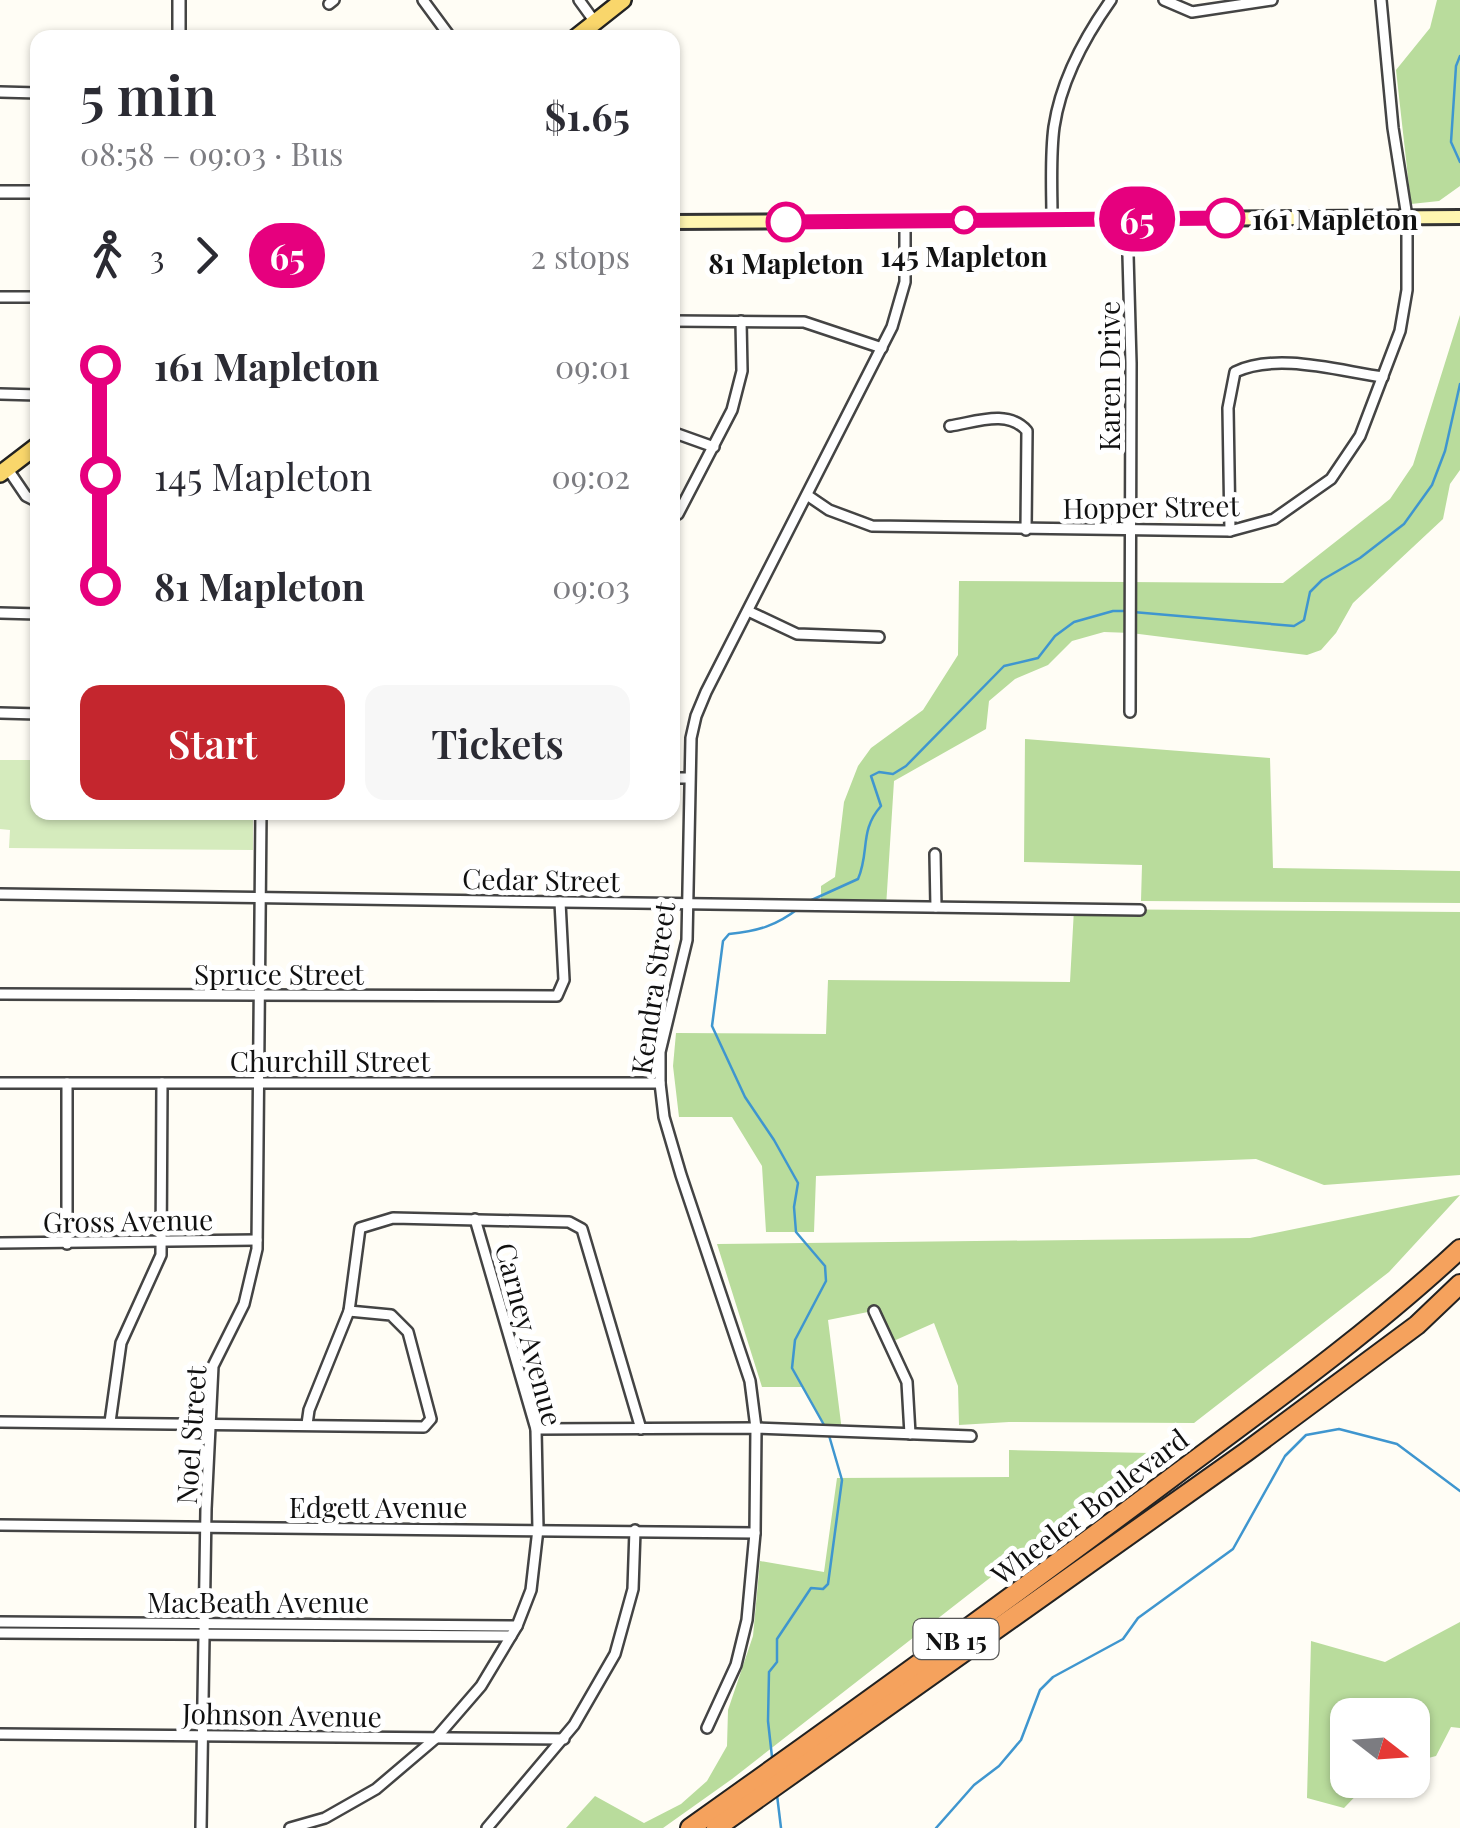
<!DOCTYPE html>
<html lang="en">
<head>
<meta charset="utf-8">
<style>
  :root { --surface:#fff; --page:#f7f7f7; --text:#2b2b33; --muted:#7c7c81; --accent:#c4262e }
  body { margin:0; font-family:"Playfair Display",serif; background:var(--page); color:var(--text); height:100vh; display:flex; flex-direction:column; font-size:38px; white-space:nowrap }
  * { box-sizing:border-box; margin:0 }
  p { font-size:32px; color:var(--muted) }
  .icon { flex:none; width:55px; height:55px; fill:none; stroke:currentColor; stroke-width:2; stroke-linecap:round; stroke-linejoin:round }
  .map { position:relative; flex:1; overflow:hidden }
  .details { position:absolute; left:30px; top:30px; width:650px; height:790px; display:flex; flex-direction:column; background:var(--surface); border-radius:20px; box-shadow:0 2px 8px #0004 }
  .details>* { flex:none }
  .badge { padding:0 20px; border-radius:32px; font-size:35px; line-height:65px }
  .needle { width:65px; rotate:107deg }
  .tools { position:absolute; left:1330px; top:1698px; display:grid; gap:20px }
  .tools a { display:grid; place-items:center; width:100px; height:100px; border-radius:20px; background:var(--surface); box-shadow:0 2px 8px #0004; font-size:50px }
  .map>.badge { position:absolute; translate:-50% -50%; box-shadow:0 0 0 5px #fff }
  .legs { display:flex; align-items:center; gap:15px; height:110px; padding:0 50px; font-size:32px }
  .legs p { margin-inline-start:auto }
  .overview { display:flex; align-items:center; justify-content:space-between; height:170px; padding:0 50px }
  h1 { font-size:55px; font-weight:600; line-height:75px }
  .button { display:flex; gap:20px; margin-top:auto; padding:20px 50px }
  .button a { flex:1; height:115px; border-radius:20px; background:var(--accent); color:#fff; font-size:40px; font-weight:600; line-height:115px; text-align:center }
  .button a+a { background:var(--page); color:var(--text) }
  ul { padding:0 50px; list-style:none }
  li { display:flex; align-items:center; gap:35px; height:110px; font-size:38px }
  li i { display:grid; place-items:center; width:15px; height:100%; margin:0 12px; background:currentColor }
  li i::after { content:''; width:25px; height:25px; margin:-12px; border:8px solid; border-radius:50%; background:var(--surface) }
  li p { margin-inline-start:auto }
  li:first-child i { background:linear-gradient(#0000 50%,currentColor 0) }
  li:last-child i { background:linear-gradient(currentColor 50%,#0000 0) }
  .map>svg:first-child { display:block }
  .green { fill:#d5ebbd }
  .forest { fill:#b9dc9c }
  .lines { fill:none; stroke-linecap:round; stroke-linejoin:round }
  .stream { stroke:#3f96cf; stroke-width:2.5 }
  .minor-casing { stroke:#444; stroke-width:14 }
  .tertiary-casing { stroke:#444; stroke-width:16 }
  .secondary-casing { stroke:#333; stroke-width:18 }
  .primary-casing { stroke:#222; stroke-width:20 }
  .motorway-casing { stroke:#222; stroke-width:22 }
  .minor { stroke:#fff; stroke-width:9 }
  .tertiary { stroke:#fff; stroke-width:11 }
  .secondary { stroke:#fff6b0; stroke-width:12 }
  .primary { stroke:#f9d66b; stroke-width:15 }
  .motorway { stroke:#f5a25d; stroke-width:18 }
  .line-1-casing { stroke:#fff; stroke-width:22 }
  .line-1 { stroke:#e6007e; stroke-width:15 }
  .stop-1-dot { fill:#fff; stroke:#e6007e; stroke-width:5 }
  .labels { text-anchor:middle; dominant-baseline:central; stroke-width:10; stroke-linejoin:round; paint-order:stroke }
  .shield { fill:#fff; stroke:#585858; stroke-width:2.5 }
  .shield-label { font-size:25px; font-weight:bold; fill:#111 }
  .stop-label { font-size:28px; font-weight:bold; fill:#111; stroke:#fff }
  .street-label { font-size:28px; fill:#111; stroke:#fff }
</style>
</head>
<body>
<div class="map">
<svg width="1460" height="1828" viewBox="0 0 1460 1828">
  <rect width="100%" height="100%" fill="#fffdf5"/>
  <!-- green -->
  <path class="green" d="M0 760H37L38 812 253 813V850L9 848 10 830 0 829Z"/>
  <!-- forest -->
  <g class="forest">
    <path d="M1437 0H1460V186L1439 201 1411 204 1396 70 1430 28Z"/>
    <path d="M1460 315V470L1450 484 1443 519 1353 603 1336 633 1321 650 1307 655 1131 633 1104 632 1072 641 1048 665 1015 679 989 701 986 729 894 781 886 907 821 906V886L835 877 844 802 858 766 871 748 923 710 958 655 959 581 1283 583 1390 499 1413 465Z"/>
    <path d="M1025 739 1270 758 1273 868 1460 871V903L1141 901 1142 865 1024 862Z"/>
    <path d="M1074 909 1460 912V1175L1324 1185 1256 1159 816 1176 814 1232H766L762 1166 732 1117H679L673 1066 676 1033 826 1034 828 980 1070 982Z"/>
    <path d="M1460 1195 1389 1272 1194 1423 1009 1422 959 1425 958 1386 934 1323 889 1343 873 1311 828 1320 842 1431H827L802 1387H762L717 1244 1250 1238Z"/>
    <path d="M1009 1450 1150 1453 732 1779 663 1828H566L595 1796 644 1823 681 1804 707 1781 727 1746 728 1710 753 1636 760 1561 824 1572 837 1478 1009 1477Z"/>
    <path d="M1460 1622V1728L1451 1727 1436 1756 1413 1762 1412 1715H1348V1780H1371L1344 1808 1307 1798 1311 1641 1385 1662Z"/>
  </g>
  <g class="lines">
    <!-- stream -->
    <g class="stream">
      <path d="M1460 56 1456 66 1451 142 1460 162"/>
      <path d="M1133 612 1294 626 1304 620 1310 592 1322 580 1360 558 1404 524 1432 485 1445 451 1460 384"/>
      <path d="M805 903 858 879C870 851 859 831 881 806L871 776 879 772 893 774 906 766 1004 666 1038 658 1055 636 1074 622 1113 611H1125"/>
      <path d="M799 908C776 926 758 931 729 934L723 941 712 1026 745 1097 774 1140 798 1183 794 1207 796 1232 825 1266 826 1281 795 1340 792 1368 824 1425"/>
      <path d="M772 1757 768 1721 769 1672 777 1662V1639L811 1588 823 1589 828 1584 842 1480 828 1432"/>
      <path d="M777 1795 781 1828"/>
      <path d="M936 1828 974 1785 999 1766 1021 1740 1040 1690 1053 1677 1123 1639 1138 1618 1233 1549 1285 1456 1306 1435 1339 1429 1397 1444 1460 1491"/>
    </g>
    <!-- minor casing -->
    <g class="minor-casing">
      <g id="minor">
        <path d="M423 0 451 38"/>
        <path d="M579 0 595 22"/>
        <path d="M1164 0 1192 12 1272 0"/>
        <path d="M329 4 334 0"/>
        <path d="M0 92 38 93"/>
        <path d="M1127 219 1131 363 1130 712"/>
        <path d="M1052 220C1052 189 1050 157 1054 127 1061 80 1084 38 1111 0"/>
        <path d="M0 297H38"/>
        <path d="M672 321 804 322 882 348"/>
        <path d="M0 394 38 395"/>
        <path d="M950 426C976 422 1008 409 1027 431L1026 530"/>
        <path d="M672 432 714 447"/>
        <path d="M7 468 26 496 38 502"/>
        <path d="M807 495 829 510 872 526 1230 531 1274 519 1331 479 1360 436 1400 331 1407 290V217L1393 128 1381 0"/>
        <path d="M672 517 678 514 732 410 742 371 741 321"/>
        <path d="M1230 531 1228 408 1235 372C1277 352 1339 371 1383 377"/>
        <path d="M748 611 797 634 879 637"/>
        <path d="M0 613 38 614"/>
        <path d="M0 713 38 714"/>
        <path d="M672 778H689"/>
        <path d="M935 854 936 907"/>
        <path d="M0 894 1140 910"/>
        <path d="M0 994 557 996 564 980 560 902"/>
        <path d="M0 1083H660"/>
        <path d="M0 1243 257 1240"/>
        <path d="M67 1244V1083"/>
        <path d="M874 1311 907 1382 910 1434"/>
        <path d="M0 1422 424 1427 431 1419 408 1332 391 1315 349 1311"/>
        <path d="M110 1422 121 1343 161 1255 162 1083"/>
        <path d="M307 1424 309 1410 349 1311 360 1228 393 1218 569 1222 582 1229 641 1429"/>
        <path d="M536 1429 756 1428 971 1436"/>
        <path d="M0 1525 755 1533"/>
        <path d="M0 1622 517 1626"/>
        <path d="M0 1633 511 1636"/>
        <path d="M707 1728 736 1665 747 1620 755 1533 756 1428 750 1381 681 1175 664 1117 660 1083V1052L687 940 691 738 696 716 706 692 892 327 905 282V221"/>
        <path d="M0 1734 564 1739"/>
        <path d="M201 1828 206 1509 213 1366 244 1304 257 1249 261 812"/>
        <path d="M290 1828 325 1818 376 1789 436 1738 481 1686 517 1626 531 1590 538 1529 536 1429 475 1219"/>
        <path d="M487 1828 574 1725 615 1654 633 1589 635 1530"/>
      </g>
    </g>
    <!-- tertiary casing -->
    <g class="tertiary-casing">
      <g id="tertiary">
        <path d="M179 38V0"/>
        <path d="M0 192H38"/>
      </g>
    </g>
    <!-- secondary casing -->
    <g class="secondary-casing">
      <path id="secondary" d="M672 222 1460 217"/>
    </g>
    <!-- primary casing -->
    <g class="primary-casing">
      <g id="primary">
        <path d="M575 38 623 0"/>
        <path d="M0 474 38 445"/>
      </g>
    </g>
    <!-- motorway casing -->
    <g class="motorway-casing">
      <g id="motorway">
        <path d="M690 1828C853 1712 1015 1595 1175 1475 1272 1403 1372 1331 1460 1249"/>
        <path d="M716 1828 1246 1452 1417 1325 1460 1284"/>
      </g>
    </g>
    <!-- minor -->
    <use href="#minor" class="minor"/>
    <!-- tertiary -->
    <use href="#tertiary" class="tertiary"/>
    <!-- secondary -->
    <use href="#secondary" class="secondary"/>
    <!-- primary -->
    <use href="#primary" class="primary"/>
    <!-- motorway -->
    <use href="#motorway" class="motorway"/>
  </g>
  <g class="lines">
    <!-- line-1 casing -->
    <g class="line-1-casing">
      <path id="line-1" d="M786 222 1225 218"/>
    </g>
    <!-- line-1 -->
    <use href="#line-1" class="line-1"/>
  </g>
  <!-- markers -->
  <g class="stop-1-dot">
    <circle cx="1225" cy="218" r="18"/>
    <circle cx="964" cy="220" r="12"/>
    <circle cx="786" cy="222" r="18"/>
  </g>
  <g class="labels">
    <!-- shield labels -->
    <rect class="shield" x="913.5" y="1619" width="85" height="40" rx="8"/>
    <g class="shield-label">
      <text x="956" y="1639">NB 15</text>
    </g>
    <!-- stop labels -->
    <g class="stop-label">
      <text x="1252" y="218" text-anchor="start">161 Mapleton</text>
      <text x="964" y="255">145 Mapleton</text>
      <text x="786" y="262">81 Mapleton</text>
    </g>
    <!-- street labels -->
    <g class="street-label">
      <text transform="translate(1108 376) rotate(-90)">Karen Drive</text>
      <text transform="translate(1151 506) rotate(-1)">Hopper Street</text>
      <text transform="translate(541 879) rotate(1)">Cedar Street</text>
      <text x="279" y="973">Spruce Street</text>
      <text transform="translate(652 988) rotate(-82)">Kendra Street</text>
      <text x="330" y="1060">Churchill Street</text>
      <text transform="translate(128 1220) rotate(-1)">Gross Avenue</text>
      <text transform="translate(530 1334) rotate(75)">Carney Avenue</text>
      <text transform="translate(190 1435) rotate(-86)">Noel Street</text>
      <text x="378" y="1506">Edgett Avenue</text>
      <text transform="translate(1089 1506) rotate(-37)">Wheeler Boulevard</text>
      <text x="258" y="1601">MacBeath Avenue</text>
      <text transform="translate(282 1714) rotate(1)">Johnson Avenue</text>
    </g>
  </g>
</svg>
<div class="tools">
<a><svg class="needle" viewBox="-14 -14 28 28"><path d="M0-13l5 13h-10z" fill="#e53935"/><path d="M0 13l5-13h-10z" fill="#7c7c81"/></svg></a>
</div>
<b class="badge" style="left:1137px;top:219px;background:#e6007e;color:#fff">65</b>
<section class="details">
<div class="overview"><div><h1>5 min</h1><p>08:58 – 09:03 · Bus</p></div><b>$1.65</b></div>
<div class="legs"><svg class="icon" aria-label="walk" viewBox="0 0 24 24"><circle cx="13" cy="4" r="2"/><path d="M13 8l-2 6 4 7M11 14l-3 7M7 12l3-4h3l4 4"/></svg>3<svg class="icon" aria-label="forward" viewBox="0 0 24 24"><path d="M9 5l7 7-7 7"/></svg><b class="badge" style="background:#e6007e;color:#fff">65</b><p>2 stops</p></div>
<ul>
<li><i style="color:#e6007e"></i><b>161 Mapleton</b><p>09:01</p></li>
<li><i style="color:#e6007e"></i><span>145 Mapleton</span><p>09:02</p></li>
<li><i style="color:#e6007e"></i><b>81 Mapleton</b><p>09:03</p></li>
</ul>
<div class="button"><a>Start</a><a>Tickets</a></div>
</section>
</div>
</body>
</html>
